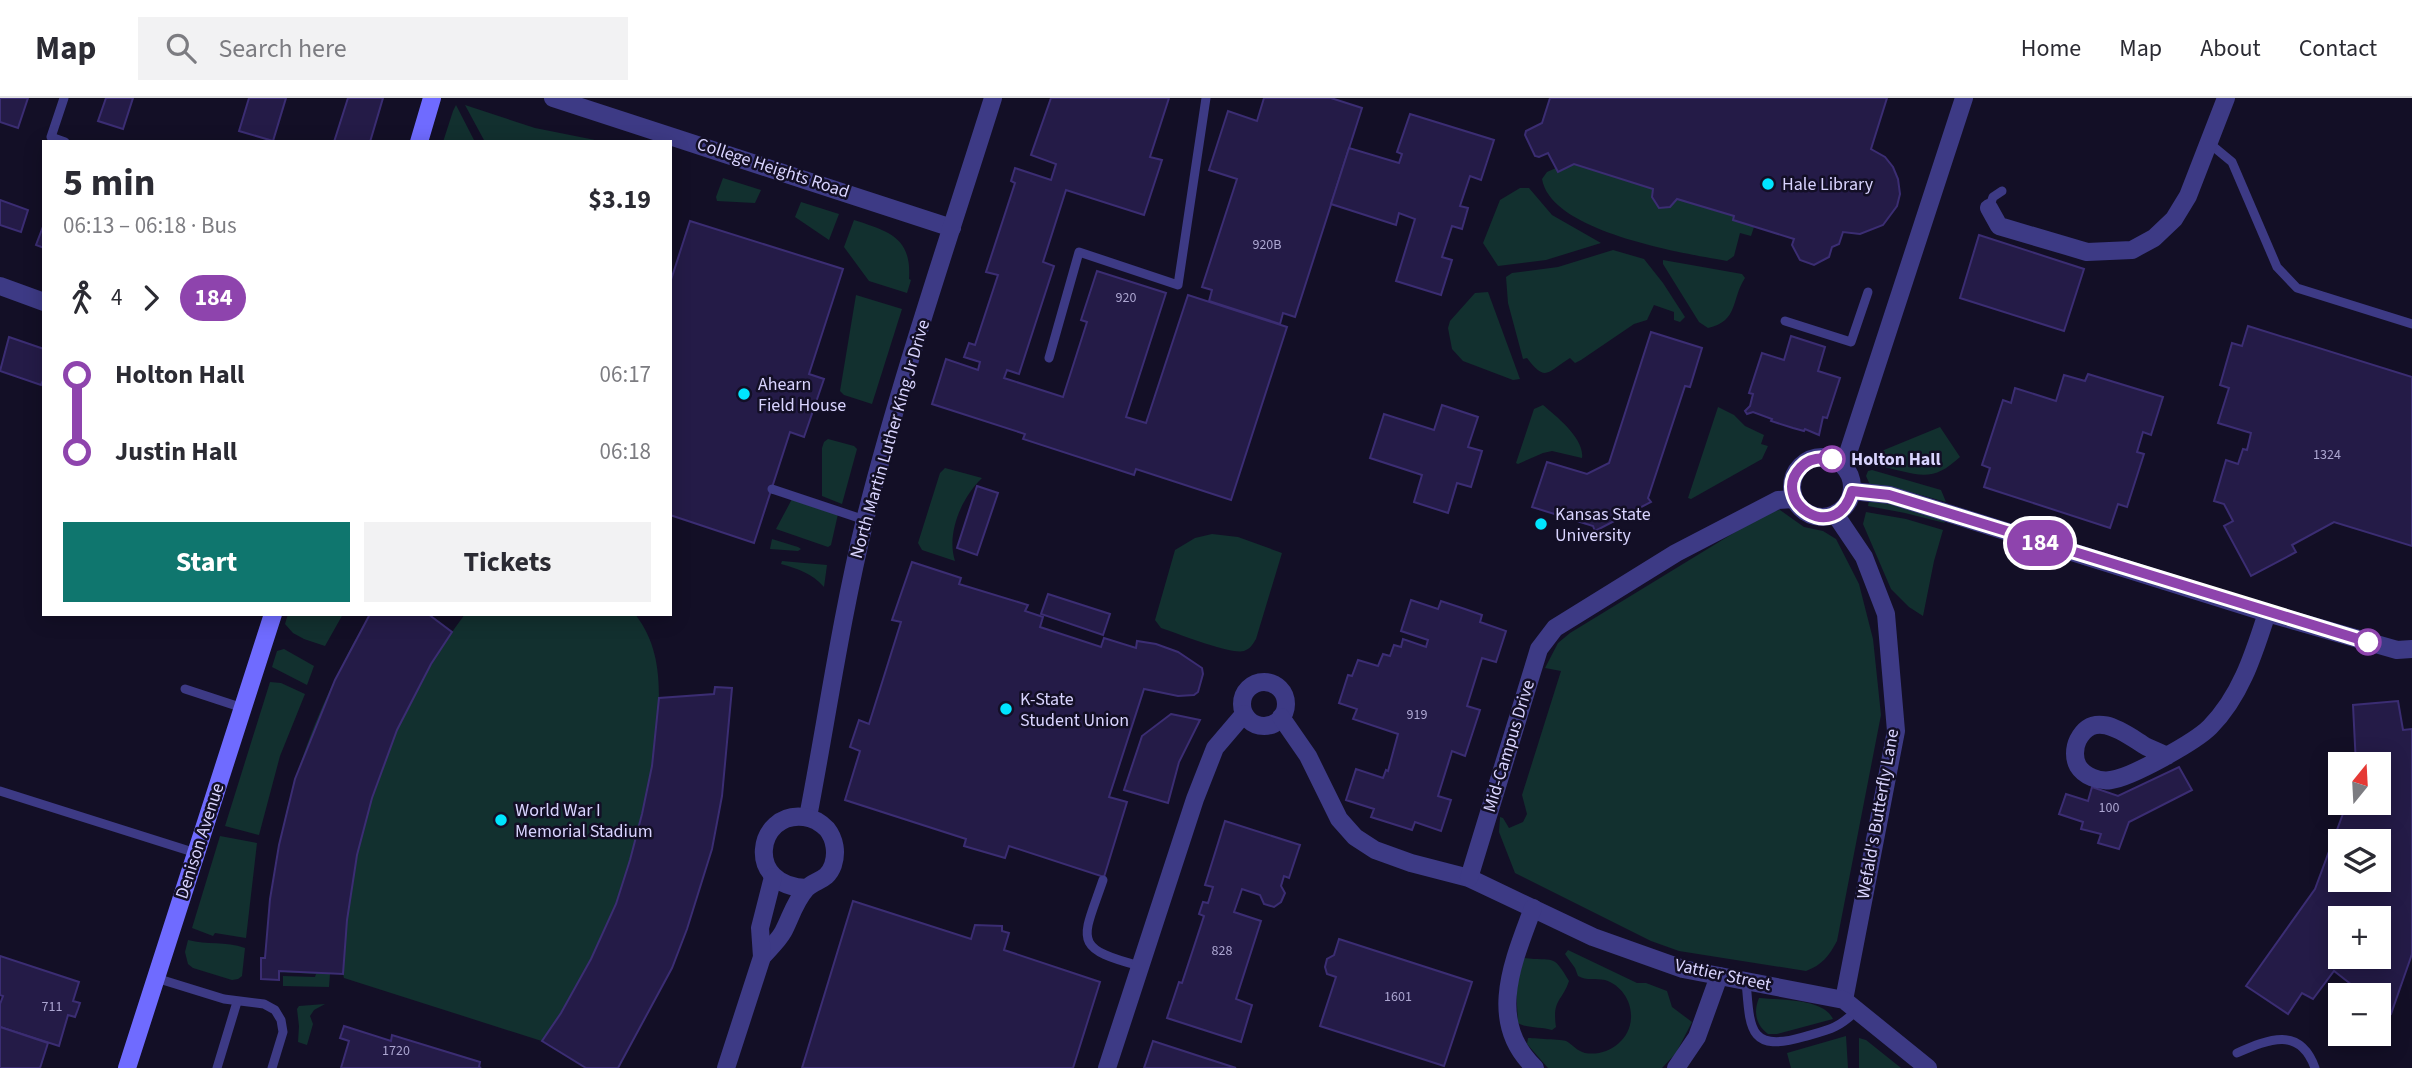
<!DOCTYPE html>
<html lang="en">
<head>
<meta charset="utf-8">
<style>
  :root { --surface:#fff; --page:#f2f2f3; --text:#2b2b33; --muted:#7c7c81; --line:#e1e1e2; --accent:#0f766e }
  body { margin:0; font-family:"Source Sans 3",sans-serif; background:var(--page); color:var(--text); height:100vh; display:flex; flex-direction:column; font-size:26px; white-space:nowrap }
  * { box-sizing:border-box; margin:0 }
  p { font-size:23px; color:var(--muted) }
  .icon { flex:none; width:38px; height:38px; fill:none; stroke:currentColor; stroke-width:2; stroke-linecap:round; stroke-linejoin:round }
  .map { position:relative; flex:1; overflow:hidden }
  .panel { position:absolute; left:42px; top:42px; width:630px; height:476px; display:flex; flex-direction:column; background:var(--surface); border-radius:0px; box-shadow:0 4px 18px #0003 }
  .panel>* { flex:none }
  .badge { padding:0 14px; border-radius:23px; font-size:24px; line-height:46px }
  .needle { width:46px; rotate:18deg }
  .controls { position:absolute; left:2328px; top:654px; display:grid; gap:14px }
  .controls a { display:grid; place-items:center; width:63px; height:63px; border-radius:0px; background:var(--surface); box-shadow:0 4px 18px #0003; font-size:35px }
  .map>.badge { position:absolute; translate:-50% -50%; box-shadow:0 0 0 4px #fff }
  .legs { display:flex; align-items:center; gap:10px; height:77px; padding:0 21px; font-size:23px }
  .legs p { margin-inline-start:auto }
  .head { display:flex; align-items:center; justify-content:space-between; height:119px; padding:0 21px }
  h1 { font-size:38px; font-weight:700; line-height:52px }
  .primary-button { display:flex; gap:14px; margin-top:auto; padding:14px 21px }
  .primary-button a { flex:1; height:80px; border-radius:0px; background:var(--accent); color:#fff; font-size:28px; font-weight:700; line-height:80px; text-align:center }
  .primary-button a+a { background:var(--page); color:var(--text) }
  ul { padding:0 21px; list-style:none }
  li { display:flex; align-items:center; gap:24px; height:77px; font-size:26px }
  li i { display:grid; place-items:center; width:10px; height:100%; margin:0 9px; background:currentColor }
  li i::after { content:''; width:18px; height:18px; margin:-9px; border:5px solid; border-radius:50%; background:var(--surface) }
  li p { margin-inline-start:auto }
  li:first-child i { background:linear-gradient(#0000 50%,currentColor 0) }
  li:last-child i { background:linear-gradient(currentColor 50%,#0000 0) }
  header { display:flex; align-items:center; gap:42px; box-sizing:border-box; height:98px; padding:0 35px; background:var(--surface); border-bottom:2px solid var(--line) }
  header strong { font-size:33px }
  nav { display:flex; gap:38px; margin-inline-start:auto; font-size:24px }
  .search { width:490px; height:63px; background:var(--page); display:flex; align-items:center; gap:18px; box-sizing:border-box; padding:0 24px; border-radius:0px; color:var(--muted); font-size:26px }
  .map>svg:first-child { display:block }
  .green { fill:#12302f }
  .building { fill:#241b47; stroke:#3b2d73; stroke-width:2; fill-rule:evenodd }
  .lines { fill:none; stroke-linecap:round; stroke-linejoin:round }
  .lane { stroke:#3d3a85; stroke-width:9 }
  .street { stroke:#3d3a85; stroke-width:18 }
  .secondary { stroke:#6f6bff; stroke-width:18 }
  .line-1-casing { stroke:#fff; stroke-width:16 }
  .line-1 { stroke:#8e44ad; stroke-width:10 }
  .poi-dot { fill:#00e5ff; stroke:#130f26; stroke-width:2.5 }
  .stop-1-dot { fill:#fff; stroke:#8e44ad; stroke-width:3.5 }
  .labels { text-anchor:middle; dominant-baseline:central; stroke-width:5; stroke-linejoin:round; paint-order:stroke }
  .number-label { font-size:14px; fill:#aca6d1 }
  .street-label { font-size:18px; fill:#d9d4ff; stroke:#130f26 }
  .poi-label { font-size:18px; fill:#d9d4ff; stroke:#130f26; text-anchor:start }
  .stop-label { font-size:18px; font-weight:bold; fill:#d9d4ff; stroke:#130f26; text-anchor:start }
</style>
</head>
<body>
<header>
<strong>Map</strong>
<div class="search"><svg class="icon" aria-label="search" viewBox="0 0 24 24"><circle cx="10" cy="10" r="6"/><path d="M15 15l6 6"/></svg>Search here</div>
<nav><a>Home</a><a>Map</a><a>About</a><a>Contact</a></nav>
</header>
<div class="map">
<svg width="2412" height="970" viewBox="0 0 2412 970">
  <rect width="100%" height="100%" fill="#130f26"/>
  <!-- green -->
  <g class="green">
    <path d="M456 7 475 44H443L453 13Z"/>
    <path d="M465 7 535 30 605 44H485Z"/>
    <path d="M1574 66 1653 91 1652 99 1659 110 1670 109 1677 101 1734 118 1733 122 1754 129 1751 138 1740 135 1734 158 1727 163C1682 155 1551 134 1542 81L1547 74 1556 70 1559 74Z"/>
    <path d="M723 80 761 92 755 105 717 103 716 99Z"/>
    <path d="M1520 90H1529L1552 117 1601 145 1546 162 1498 168 1483 145 1500 102Z"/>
    <path d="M801 104 839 116 829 142 795 119Z"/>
    <path d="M854 122C888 133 912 139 909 181L911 182 907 195 869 183 844 149Z"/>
    <path d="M1613 152 1644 161 1663 185 1685 219 1680 224 1674 222V214L1654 207 1647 222 1634 226 1581 262 1575 265 1570 260C1547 274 1546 285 1527 260L1523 261 1508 205 1506 179 1512 175 1558 169Z"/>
    <path d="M1663 162 1742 176 1745 180C1731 201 1739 223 1708 230L1699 224 1663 166Z"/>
    <path d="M1488 194 1520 281 1513 282 1463 263 1452 251 1448 230 1450 223 1475 195Z"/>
    <path d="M856 197 902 211 872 306 844 297 840 293Z"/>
    <path d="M1543 307C1556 318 1585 341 1582 360L1552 353 1543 355 1518 366 1516 365 1534 311Z"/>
    <path d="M1718 309 1734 317 1745 328 1764 337 1761 346 1768 348 1762 361 1691 401 1688 400Z"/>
    <path d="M1940 329 1960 359C1939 378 1928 380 1901 373 1892 371 1882 369 1873 364V360L1884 352Z"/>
    <path d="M828 341 854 348 857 351 842 406 822 398V350L824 344Z"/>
    <path d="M945 370 982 380C962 399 946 435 955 463L922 452 918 445 940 375Z"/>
    <path d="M1872 372 1941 392 1946 404 1895 390 1871 389 1866 378 1868 373Z"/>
    <path d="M792 401 838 416 831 447 828 449 776 431Z"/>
    <path d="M1869 403 1894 406 1943 422 1945 425 1905 415 1868 408Z"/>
    <path d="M1780 412 1804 429 1823 433 1836 441 1859 486 1873 541 1881 617 1837 843C1829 858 1822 867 1806 873L1679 853 1651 843 1515 775 1499 734 1500 719 1503 720 1509 730 1523 724 1527 716 1522 697 1561 573 1545 570 1558 545 1570 535 1768 414Z"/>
    <path d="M1866 414 1906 421 1943 432 1934 463 1923 518 1909 509 1891 491 1863 426Z"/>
    <path d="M1212 436 1238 439 1282 455 1256 541C1253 546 1250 551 1244 553 1232 557 1176 535 1161 530L1155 522 1175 452 1195 440Z"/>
    <path d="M772 441 798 449 801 451 798 453 770 451Z"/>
    <path d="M782 463 827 467 824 489C812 475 798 471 781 466Z"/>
    <path d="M288 516H343L325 548 304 541 293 535 285 526Z"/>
    <path d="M370 516H428L452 534 465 516H635C655 542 659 569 659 600L714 596 715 589 732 590 722 698 712 751 672 870 618 970 548 945 344 880 343 876H330L329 889 283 888V878L315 879 316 876 279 874 265 860C271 824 272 786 279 749 293 668 328 587 370 516Z"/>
    <path d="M284 551 314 568 307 587 272 569 277 553Z"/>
    <path d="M270 584 281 585 305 596 280 658 259 737 225 728Z"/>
    <path d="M220 738 257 745 246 840 215 835 213 838 192 830Z"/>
    <path d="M188 842C207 847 225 843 245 850L242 878 238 881 232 882 193 870 188 866 185 854Z"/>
    <path d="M1568 852 1637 885H1646L1667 893 1672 909 1692 924 1676 955 1662 970H1548L1527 946 1528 940C1531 940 1564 942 1566 943 1573 947 1577 953 1585 955 1607 959 1630 943 1631 920 1632 903 1621 887 1605 882 1595 880 1587 883 1578 878L1575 870 1565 856Z"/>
    <path d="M1524 860C1554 864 1552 854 1569 883 1562 904 1552 901 1556 929L1552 932C1542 929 1525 930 1518 925L1516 890Z"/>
    <path d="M1759 900C1779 902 1824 900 1833 921L1777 936H1768C1756 927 1753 914 1759 900Z"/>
    <path d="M325 906 314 912 310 918 313 926 307 947 298 944 299 928 297 911 299 908Z"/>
    <path d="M1846 938 1848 970H1791L1787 955Z"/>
    <path d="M1859 940 1866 942 1901 970H1859Z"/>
  </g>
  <!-- building -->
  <g class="building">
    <path d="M0 0H28L18 30 0 24Z"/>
    <path d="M106 0H133L123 31 98 23Z"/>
    <path d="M249 0H286L273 43 239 33Z"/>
    <path d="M348 0H383L370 44H334Z"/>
    <path d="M1051 0H1169L1150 59 1162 62 1144 117 1066 92 1043 164 1054 168 1019 276 1007 272 1004 280 1063 299 1087 224 1081 222 1097 173 1166 195 1126 319 1146 325 1188 197 1287 229 1231 402 1136 371 1134 377 1023 341 1025 336 932 306 946 261 978 272 980 264 964 259 969 245 975 247 998 177 986 174 1015 85 1011 83 1015 70 1051 82 1056 66 1031 57Z"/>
    <path d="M1264 0H1331L1362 10 1295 219 1283 215 1280 226 1209 203 1212 192 1202 189 1237 81 1209 72 1228 13 1257 23Z"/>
    <path d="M1550 0H1887L1871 51 1885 59 1893 69 1898 81 1900 96 1897 108 1883 127 1860 136 1843 134 1839 146 1832 149 1829 159 1814 167 1800 162 1792 147 1794 141 1733 122 1734 118 1677 101 1670 109 1659 110 1652 99 1653 91 1574 66 1558 74 1548 55 1539 59 1535 58 1525 37 1526 33 1542 25Z"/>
    <path d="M1410 16 1494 42 1481 82 1470 78 1460 108 1468 110 1462 131 1452 128 1442 159 1452 162 1441 197 1396 183 1415 121 1399 115 1396 127 1331 106 1349 50 1399 65 1402 56 1397 54Z"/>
    <path d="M0 102 28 112 21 134 0 127Z"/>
    <path d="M690 123 843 171 809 276 824 281 804 339 790 334 754 445 670 417V185Z"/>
    <path d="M44 126V150L36 147Z"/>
    <path d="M1979 137 2084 171 2064 233 1960 200Z"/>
    <path d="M2248 228 2412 279V448L2334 424 2292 447 2296 454 2251 478 2224 428 2233 423 2224 406 2214 403 2226 362 2238 366 2243 351 2247 352 2251 335 2218 325 2229 290 2220 287 2232 245 2242 248Z"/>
    <path d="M1651 234 1702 250 1690 289 1685 288 1648 400 1651 404 1595 433 1593 428 1532 409 1547 364 1587 376 1609 365Z"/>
    <path d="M1791 238 1825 249 1818 273 1840 280 1827 320 1823 319 1819 337 1805 331 1804 333 1793 330 1771 323 1772 321 1753 314 1747 316 1745 313 1750 308 1753 296 1749 295 1762 255 1784 262Z"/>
    <path d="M9 239 44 251V280L41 287 0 273Z"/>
    <path d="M2088 276 2163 299 2151 337 2143 334 2137 354 2144 356 2127 409 2118 406 2110 430 1984 389 1990 370 1982 367 2003 302 2011 305 2015 290 2056 303 2064 277 2085 283Z"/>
    <path d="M1442 307 1478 319 1468 349 1482 353 1471 389 1457 385 1448 415 1414 404 1422 377 1370 360 1384 316 1434 332Z"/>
    <path d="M977 388 998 395 977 457 957 450Z"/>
    <path d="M912 464 961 480 959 486 1028 507 1025 513 1043 519 1040 529 1101 549 1104 540 1136 550 1137 543 1156 546 1178 554 1202 570 1203 576 1198 594 1194 597 1178 598 1144 591 1109 699 1127 704 1104 779 1009 748 1005 760 964 748 966 741 845 702 860 653 850 649 859 622 869 626 901 524 892 522Z"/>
    <path d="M1048 496 1110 516 1103 537 1041 516Z"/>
    <path d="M1411 502 1438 511 1441 503 1462 510 1482 517 1480 524 1506 533 1496 564 1482 560 1467 608 1480 612 1465 658 1452 653 1438 698 1451 702 1441 733 1415 724 1412 732 1371 719 1374 711 1346 702 1356 671 1383 680 1386 672 1388 673 1398 636 1353 621 1357 611 1339 605 1348 577 1352 578 1358 562 1378 568 1383 556 1390 558 1394 547 1401 549 1403 541 1426 549 1428 542 1401 533Z"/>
    <path d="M370 516H428L452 534 431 566 397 632 372 700 357 757 347 822 343 876 279 873V882L261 881V860H265L270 801 279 747 295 681 335 582Z"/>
    <path d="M715 589 732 590 722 698 712 751 687 831 672 870 618 970H586L542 943 561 915 591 861 616 806 630 762 642 716 652 668 659 600 714 596Z"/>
    <path d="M2398 603 2403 632 2412 631V856L2391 916 2378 912V898H2348L2352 887 2334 873 2313 901 2302 895 2288 916 2246 888 2315 791 2347 705H2378V667H2356L2353 607ZM2340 744H2378V782H2340ZM2340 821H2378V859H2340Z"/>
    <path d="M1171 616 1200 622 1179 664 1168 705 1124 692 1142 638Z"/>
    <path d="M2179 669 2192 692 2129 724 2119 751 2098 745 2101 736 2081 731 2083 724 2059 716 2066 696 2088 703 2092 689 2118 698Z"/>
    <path d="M1225 723 1300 747 1289 780 1284 778 1281 788 1285 795 1281 804 1274 809 1264 806 1260 797 1242 791 1234 814 1261 823 1236 901 1252 907 1241 944 1167 920 1179 884 1182 885 1204 818 1199 816 1203 804 1208 805 1213 789 1205 787Z"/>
    <path d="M853 803 971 841 975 827 1002 828V833L1009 835 1004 852 1100 884 1073 970H802Z"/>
    <path d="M1339 841 1472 884 1444 968 1320 928 1336 879 1327 876 1325 869 1327 861 1334 857Z"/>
    <path d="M0 858 79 884 73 903 80 905 78 911 75 919 68 917 59 948 0 929V906L3 898 0 897Z"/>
    <path d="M344 928 391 943 392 937 480 964 479 969 481 970H341L349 943 340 940Z"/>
    <path d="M0 929 48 945 40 970H0Z"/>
    <path d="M1153 943 1199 958 1236 970H1144Z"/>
  </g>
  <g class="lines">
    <!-- lane -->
    <g class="lane">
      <path d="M64 0 51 39 65 44"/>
      <path d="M2209 45 2232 64 2277 169 2297 190 2412 226"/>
      <path d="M1989 110 1993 99 2002 93"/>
      <path d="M1785 223 1851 244 1868 194"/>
      <path d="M1049 260 1079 154 1178 187 1206 0"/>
      <path d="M772 391 865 422"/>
      <path d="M185 591 243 610"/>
      <path d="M0 693 196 755"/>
      <path d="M1103 782C1083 841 1070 850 1140 868"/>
      <path d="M156 880 224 901 264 906 275 912 281 922 283 934 272 970"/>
      <path d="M1746 883C1750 930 1748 955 1803 939 1828 932 1838 931 1857 912"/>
      <path d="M2237 955C2269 941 2300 928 2315 970"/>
      <path d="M217 970 237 904"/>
    </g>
    <!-- street -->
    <g class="street">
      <path d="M553 0 952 130"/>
      <path d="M1989 110 1999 128 2087 154 2132 152 2154 140 2174 121 2188 98 2226 0"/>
      <path d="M0 188 44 204"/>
      <circle cx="1822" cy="389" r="30"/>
      <path d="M1840 365 1848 355 1964 0"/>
      <path d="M1852 393 1890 397 2267 515 2397 552 2412 551"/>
      <path d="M1835 416 1864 459 1886 516 1896 633 1844 902"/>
      <circle cx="1264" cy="606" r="22"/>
      <path d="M1281 619 1308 658 1339 721 1355 739 1375 752 1411 765 1469 780 1593 839 1683 871 1844 902 1928 970"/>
      <path d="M2167 658C2161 655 2154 652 2147 649 2128 638 2095 609 2078 642 2074 650 2074 661 2078 668 2084 678 2099 684 2111 682 2132 679 2195 644 2210 629 2241 598 2254 555 2267 515"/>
      <path d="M808 719C827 620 841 520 865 422 901 279 949 140 993 0"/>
      <path d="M1469 780 1539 551 1555 530 1676 455 1778 402 1794 401"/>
      <path d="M1533 810C1513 864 1486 924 1535 970"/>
      <path d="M762 859C769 851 778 843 783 834 790 821 795 803 806 791 815 781 827 784 833 767 837 755 835 741 827 731 821 725 813 720 804 719 756 713 744 789 807 790"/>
      <path d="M726 970 762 859 760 830 773 779"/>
      <path d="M1107 970 1195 701 1215 650 1244 616"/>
      <path d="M1676 970 1697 939 1719 878"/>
    </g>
    <!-- secondary -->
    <g class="secondary">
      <path d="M419 44 432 0"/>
      <path d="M127 970 273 516"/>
    </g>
  </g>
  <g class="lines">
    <!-- line-1 casing -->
    <g class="line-1-casing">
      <path id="line-1" d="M1832 361C1820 359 1809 360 1801 369 1768 403 1836 449 1852 393L1889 397 2368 544"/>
    </g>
    <!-- line-1 -->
    <use href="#line-1" class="line-1"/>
  </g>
  <!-- markers -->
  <g class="poi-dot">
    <circle cx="1768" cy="86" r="7"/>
    <circle cx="744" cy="296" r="7"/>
    <circle cx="1541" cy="426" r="7"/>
    <circle cx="1006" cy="611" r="7"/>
    <circle cx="501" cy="722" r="7"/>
  </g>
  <g class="stop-1-dot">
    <circle cx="1832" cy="361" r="12"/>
    <circle cx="2368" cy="544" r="12"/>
  </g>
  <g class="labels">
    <!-- number labels -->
    <g class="number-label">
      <text x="1267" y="147">920B</text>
      <text x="1126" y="200">920</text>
      <text x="2327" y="357">1324</text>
      <text x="1417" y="617">919</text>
      <text x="2109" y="710">100</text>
      <text x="1222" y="853">828</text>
      <text x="1398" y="899">1601</text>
      <text x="52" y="909">711</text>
      <text x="396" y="953">1720</text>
    </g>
    <!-- street labels -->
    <g class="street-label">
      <text transform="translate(773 70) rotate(18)">College Heights Road</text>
      <text transform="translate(890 341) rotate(-74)">North Martin Luther King Jr Drive</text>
      <text transform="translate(1509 648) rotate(-73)">Mid-Campus Drive</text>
      <text transform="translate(1878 716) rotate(-80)">Wefald's Butterfly Lane</text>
      <text transform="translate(200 743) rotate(-72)">Denison Avenue</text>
      <text transform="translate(1723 877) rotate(12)">Vattier Street</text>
    </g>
    <!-- poi labels -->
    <g class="poi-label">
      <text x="1782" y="86">Hale Library</text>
      <text x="758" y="286">Ahearn<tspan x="758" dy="21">Field House</tspan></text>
      <text x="1555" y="416">Kansas State<tspan x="1555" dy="21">University</tspan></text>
      <text x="1020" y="601">K-State<tspan x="1020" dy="21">Student Union</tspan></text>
      <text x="515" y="712">World War I<tspan x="515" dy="21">Memorial Stadium</tspan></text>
    </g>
    <!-- stop labels -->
    <g class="stop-label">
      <text x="1851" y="361">Holton Hall</text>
    </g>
  </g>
</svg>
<div class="controls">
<a><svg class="needle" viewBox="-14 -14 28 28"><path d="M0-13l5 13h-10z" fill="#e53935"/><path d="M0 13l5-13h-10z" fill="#7c7c81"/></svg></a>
<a><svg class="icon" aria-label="layers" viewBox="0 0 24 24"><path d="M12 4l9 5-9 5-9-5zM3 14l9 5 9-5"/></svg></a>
<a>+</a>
<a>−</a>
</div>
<b class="badge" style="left:2040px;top:445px;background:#8e44ad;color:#fff">184</b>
<section class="panel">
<div class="head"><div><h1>5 min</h1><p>06:13 – 06:18 · Bus</p></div><b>$3.19</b></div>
<div class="legs"><svg class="icon" aria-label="walk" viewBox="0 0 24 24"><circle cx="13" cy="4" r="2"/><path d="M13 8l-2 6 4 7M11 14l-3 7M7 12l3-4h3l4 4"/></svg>4<svg class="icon" aria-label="forward" viewBox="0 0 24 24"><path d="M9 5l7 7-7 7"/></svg><b class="badge" style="background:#8e44ad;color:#fff">184</b></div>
<ul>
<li><i style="color:#8e44ad"></i><b>Holton Hall</b><p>06:17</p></li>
<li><i style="color:#8e44ad"></i><b>Justin Hall</b><p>06:18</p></li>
</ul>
<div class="primary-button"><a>Start</a><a>Tickets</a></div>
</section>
</div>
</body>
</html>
